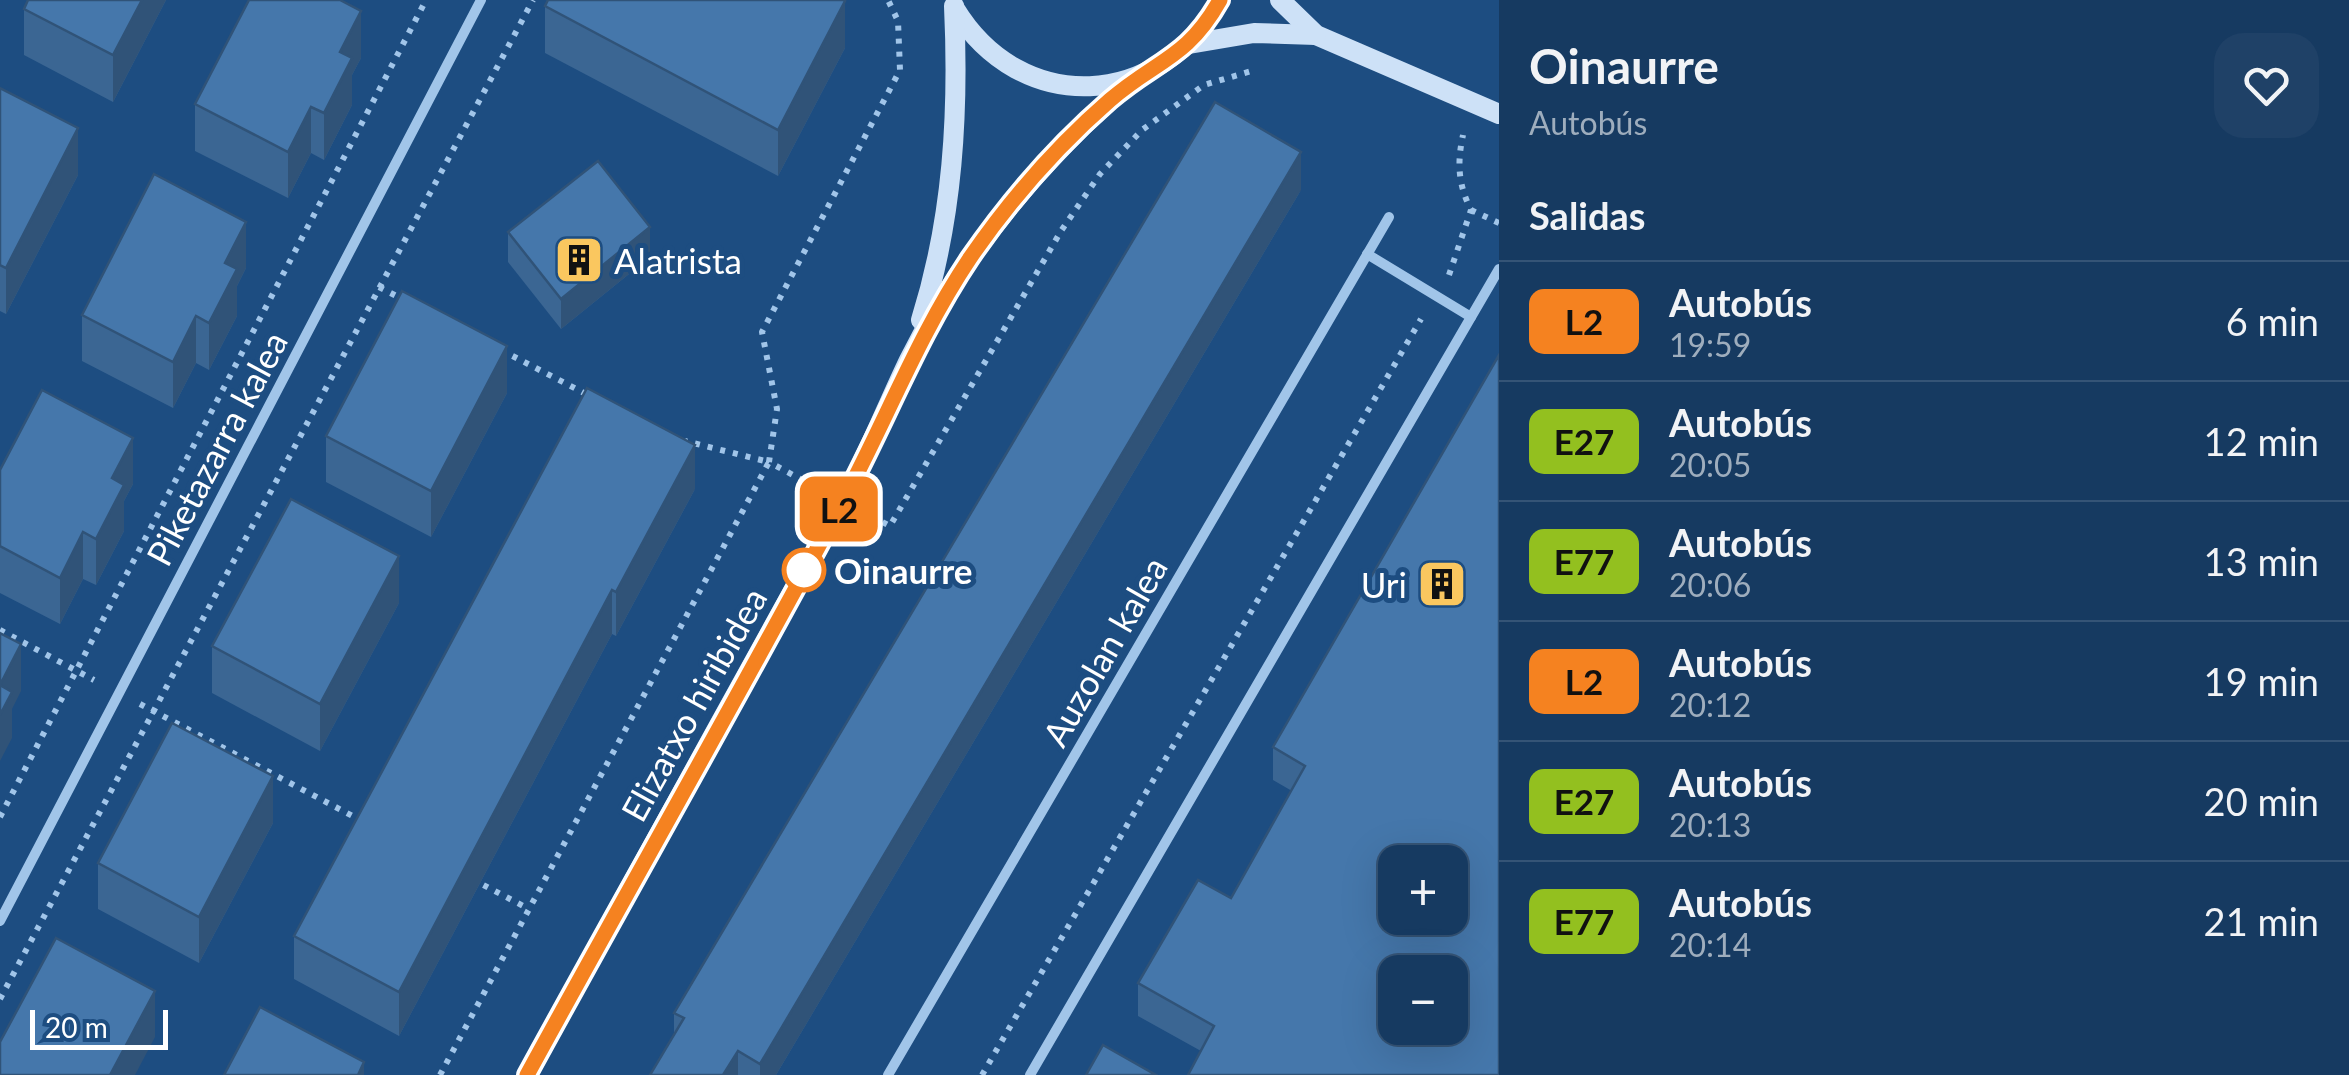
<!DOCTYPE html>
<html lang="es">
<head>
<meta charset="utf-8">
<style>
  :root { --surface:#163a61; --page:#1f4167; --text:#f1f3f6; --muted:#9eadbd; --line:#355476 }
  body { margin:0; font-family:Lato,sans-serif; background:var(--page); color:var(--text); height:100vh; display:flex; flex-direction:column; font-size:38px; white-space:nowrap }
  * { box-sizing:border-box; margin:0 }
  p { font-size:32px; color:var(--muted) }
  .icon { flex:none; width:55px; height:55px; fill:none; stroke:currentColor; stroke-width:2; stroke-linecap:round; stroke-linejoin:round }
  .map { position:relative; flex:1; overflow:hidden }
  .details { display:flex; flex-direction:column; background:var(--surface); width:850px }
  .details>* { flex:none }
  .badge { padding:0 20px; border-radius:15px; font-size:35px; line-height:65px }
  .fabs { position:absolute; left:1378px; top:845px; display:grid; gap:20px }
  .fabs a { display:grid; place-items:center; width:90px; height:90px; border-radius:20px; background:var(--surface); box-shadow:0 10px 40px #0002,0 0 0 2px var(--line); font-size:50px }
  .scale { position:absolute; left:30px; bottom:25px; width:138px; box-sizing:border-box; padding-left:10px; border:5px solid #fff; border-top:0; font-size:28px; line-height:35px; white-space:nowrap; color:#fff; -webkit-text-stroke:8px #1d4d81; paint-order:stroke }
  .map>.badge { position:absolute; translate:-50% -50%; box-shadow:0 0 0 5px #fff }
  h2 { padding:0 30px; font-size:38px; line-height:90px }
  .round { display:grid; place-items:center; flex:none; width:105px; height:105px; border-radius:30px; background:var(--page) }
  .overview { display:flex; align-items:center; justify-content:space-between; height:170px; padding:0 30px }
  h1 { font-size:48px; font-weight:700; line-height:75px }
  ul { padding:0; list-style:none }
  li { display:flex; align-items:center; gap:30px; height:120px; padding:0 30px; border-top:2px solid var(--line) }
  li div { flex:1 }
  li b { display:block; font-size:38px }
  li em { font-style:normal }
  li .badge { min-width:110px; font-weight:700; text-align:center }
  main { display:flex; flex:1; min-height:0 }
  .map>svg:first-child { display:block }
  .lines { fill:none; stroke-linecap:round; stroke-linejoin:round }
  .path { stroke:#a1c5e9; stroke-width:6; stroke-dasharray:5 8; stroke-linecap:butt }
  .street { stroke:#a1c5e9; stroke-width:10 }
  .secondary { stroke:#cde1f7; stroke-width:20 }
  .wall { fill:#3b6693 }
  .shaded-wall { fill:#305378 }
  .building { fill:#4577ab; stroke:#305378; stroke-width:2.5; fill-rule:evenodd }
  .line-casing { stroke:#fff; stroke-width:22 }
  .line { stroke:#f58220; stroke-width:15 }
  .stop-dot { fill:#fff; stroke:#f58220; stroke-width:5 }
  .labels { text-anchor:middle; dominant-baseline:central; stroke-width:10; stroke-linejoin:round; paint-order:stroke }
  .poi-label { font-size:35px; fill:#fff; stroke:#1d4d81; text-anchor:start }
  .street-label { font-size:35px; fill:#fff; stroke:#1d4d81 }
  .stop-label { font-size:35px; font-weight:bold; fill:#fff; stroke:#1d4d81; text-anchor:start }
</style>
</head>
<body>
<main>
<div class="map">
<svg width="1499" height="1075" viewBox="0 0 1499 1075">
  <rect width="100%" height="100%" fill="#1d4d81"/>
  <g class="lines">
    <!-- path -->
    <g class="path">
      <path d="M1471 210 1499 223"/>
      <path d="M1449 275 1471 210C1458 184 1457 163 1463 135"/>
      <path d="M379 287 406 301"/>
      <path d="M501 350 588 395"/>
      <path d="M815 487 769 462 777 409 762 332 900 70 898 21 888 0"/>
      <path d="M871 516 890 526 1061 231 1100 174 1142 130 1204 85 1255 70"/>
      <path d="M0 630 94 680"/>
      <path d="M140 704 364 822"/>
      <path d="M0 817 426 0"/>
      <path d="M472 879 529 909"/>
      <path d="M0 999 533 0"/>
      <path d="M440 1075 769 462 685 441"/>
      <path d="M982 1075 1421 319"/>
    </g>
    <!-- street -->
    <g class="street">
      <path d="M1367 254 1471 317"/>
      <path d="M0 921 481 0"/>
      <path d="M888 1075 1389 217"/>
      <path d="M1030 1075 1499 269"/>
    </g>
    <!-- secondary -->
    <g class="secondary">
      <path d="M1280 0 1316 35 1499 114"/>
      <path d="M955 9C1021 117 1160 110 1220 0"/>
      <path d="M1189 44 1254 33 1316 35"/>
      <path d="M921 320C953 218 959 113 954 6"/>
      <path d="M527 1075C631 885 736 694 841 504 867 457 886 408 909 360 964 250 1043 158 1135 78"/>
    </g>
  </g>
  <!-- wall -->
  <g class="wall">
    <path d="M166 0 113 102 24 55V9Z"/>
    <path d="M545 6 845 48 778 176 545 53Z"/>
    <path d="M361 58 352 75V105L324 160 311 153 288 198 195 151V104Z"/>
    <path d="M0 88 78 175 6 314 0 311Z"/>
    <path d="M1301 190 776 1075H650L674 1034V1013Z"/>
    <path d="M508 232 650 257 561 329 508 262Z"/>
    <path d="M246 268 237 286V316L209 370 196 363 173 408 82 361V315Z"/>
    <path d="M1499 355V1075L1201 1051 1138 1016V983L1231 898 1292 791 1273 780V747Z"/>
    <path d="M507 393 431 537 326 482V436Z"/>
    <path d="M0 470 133 484 124 501V531L96 585 83 579 60 624 0 593Z"/>
    <path d="M695 489 616 636 612 634 399 1036 294 979V936Z"/>
    <path d="M399 603 320 751 212 693V646Z"/>
    <path d="M273 823 199 963 98 909V863Z"/>
  </g>
  <!-- shaded-wall -->
  <g class="shaded-wall">
    <path d="M142 0H166L113 102V55Z"/>
    <path d="M845 1V48L778 176V130Z"/>
    <path d="M361 11V58L352 75V105L324 160V113L340 52Z"/>
    <path d="M311 107V153L288 198V152Z"/>
    <path d="M78 128V175L6 314V268Z"/>
    <path d="M1301 152V190L776 1075H760V1064Z"/>
    <path d="M246 222V268L237 286V316L209 370V323L225 263Z"/>
    <path d="M650 227V257L561 329V299Z"/>
    <path d="M196 316V363L173 408V362Z"/>
    <path d="M507 346V393L431 537V491Z"/>
    <path d="M133 438V484L124 501V531L96 585V539L112 478Z"/>
    <path d="M695 445V489L616 636V592Z"/>
    <path d="M83 532V579L60 624V578Z"/>
    <path d="M399 556V603L320 751V704Z"/>
    <path d="M612 590V634L399 1036V992Z"/>
    <path d="M21 644V691L12 709V738L0 761V685Z"/>
    <path d="M273 776V823L199 963V917Z"/>
    <path d="M155 991V1037L135 1075H110Z"/>
    <path d="M738 1051V1075H723Z"/>
    <path d="M364 1062V1075H358Z"/>
  </g>
  <!-- building -->
  <g class="building">
    <path d="M28 0H142L113 55 24 9Z"/>
    <path d="M249 0H340L361 11 340 52 352 58 324 113 311 107 288 152 195 104Z"/>
    <path d="M548 0H843L845 1 778 130 545 6Z"/>
    <path d="M0 88 78 128 6 268 0 265Z"/>
    <path d="M1215 102 1301 152 760 1064 738 1051 723 1075H650L684 1018 674 1013Z"/>
    <path d="M598 161 650 227 561 299 508 232Z"/>
    <path d="M154 174 246 222 225 263 237 269 209 323 196 316 173 362 82 315Z"/>
    <path d="M402 291 507 346 431 491 326 436Z"/>
    <path d="M1499 355V1075H1188L1214 1026 1138 983 1198 880 1231 898 1305 766 1273 747ZM1395 862H1450V918H1395ZM1395 972H1450V1028H1395Z"/>
    <path d="M587 388 695 445 616 592 612 590 399 992 294 936Z"/>
    <path d="M42 390 133 438 112 478 124 485 96 539 83 532 60 578 0 546V470Z"/>
    <path d="M291 499 399 556 320 704 212 646Z"/>
    <path d="M0 633 21 644 0 685 12 692 0 715Z"/>
    <path d="M172 723 273 776 199 917 98 863Z"/>
    <path d="M56 938 155 991 110 1075H0V1042Z"/>
    <path d="M260 1007 364 1062 358 1075H224Z"/>
    <path d="M1103 1045 1156 1075H1086Z"/>
  </g>
  <g class="lines">
    <!-- line casing -->
    <g class="line-casing">
      <path id="line" d="M527 1075C632 883 741 692 844 499 887 418 919 334 970 258 1010 200 1057 146 1110 100 1156 60 1187 59 1220 0"/>
    </g>
    <!-- line -->
    <use href="#line" class="line"/>
  </g>
  <!-- icons -->
  <defs>
    <g id="building-square" transform="scale(2.5)"><rect x="-9" y="-9" width="18" height="18" rx="4" fill="#fac75f" stroke="#1d4d81"/><path d="M-4-6H4V6H1V3H-1V6H-4ZM-2.5-4.3h1.7v1.8h-1.7ZM.8-4.3h1.7v1.8H.8ZM-2.5-1h1.7V.8h-1.7ZM.8-1h1.7V.8H.8Z" fill="#111"/></g>
  </defs>
  <g fill-rule="evenodd">
    <use href="#building-square" x="579" y="260"/>
    <use href="#building-square" x="1442" y="584"/>
  </g>
  <!-- markers -->
  <circle class="stop-dot" cx="804" cy="570" r="20"/>
  <g class="labels">
    <!-- poi labels -->
    <g class="poi-label">
      <text x="614" y="260">Alatrista</text>
      <text x="1407" y="584" text-anchor="end">Uri</text>
    </g>
    <!-- street labels -->
    <g class="street-label">
      <text transform="translate(216 448) rotate(-62)">Piketazarra kalea</text>
      <text transform="translate(1104 651) rotate(-60)">Auzolan kalea</text>
      <text transform="translate(693 704) rotate(-61)">Elizatxo hiribidea</text>
    </g>
    <!-- stop labels -->
    <g class="stop-label">
      <text x="834" y="570">Oinaurre</text>
    </g>
  </g>
</svg>
<div class="fabs">
<a>+</a>
<a>−</a>
</div>
<div class="scale">20 m</div>
<b class="badge" style="left:839px;top:509px;background:#f58220;color:#111">L2</b>
</div>
<section class="details">
<div class="overview"><div><h1>Oinaurre</h1><p>Autobús</p></div><a class="round"><svg class="icon" aria-label="heart" viewBox="0 0 24 24"><path d="M12 20l-8-8c-3-5 5-10 8-4 3-6 11-1 8 4z"/></svg></a></div>
<h2>Salidas</h2>
<ul>
<li><span class="badge" style="background:#f58220;color:#111">L2</span><div><b>Autobús</b><p>19:59</p></div><em>6 min</em></li>
<li><span class="badge" style="background:#93c01f;color:#111">E27</span><div><b>Autobús</b><p>20:05</p></div><em>12 min</em></li>
<li><span class="badge" style="background:#93c01f;color:#111">E77</span><div><b>Autobús</b><p>20:06</p></div><em>13 min</em></li>
<li><span class="badge" style="background:#f58220;color:#111">L2</span><div><b>Autobús</b><p>20:12</p></div><em>19 min</em></li>
<li><span class="badge" style="background:#93c01f;color:#111">E27</span><div><b>Autobús</b><p>20:13</p></div><em>20 min</em></li>
<li><span class="badge" style="background:#93c01f;color:#111">E77</span><div><b>Autobús</b><p>20:14</p></div><em>21 min</em></li>
</ul>
</section>
</main>
</body>
</html>
